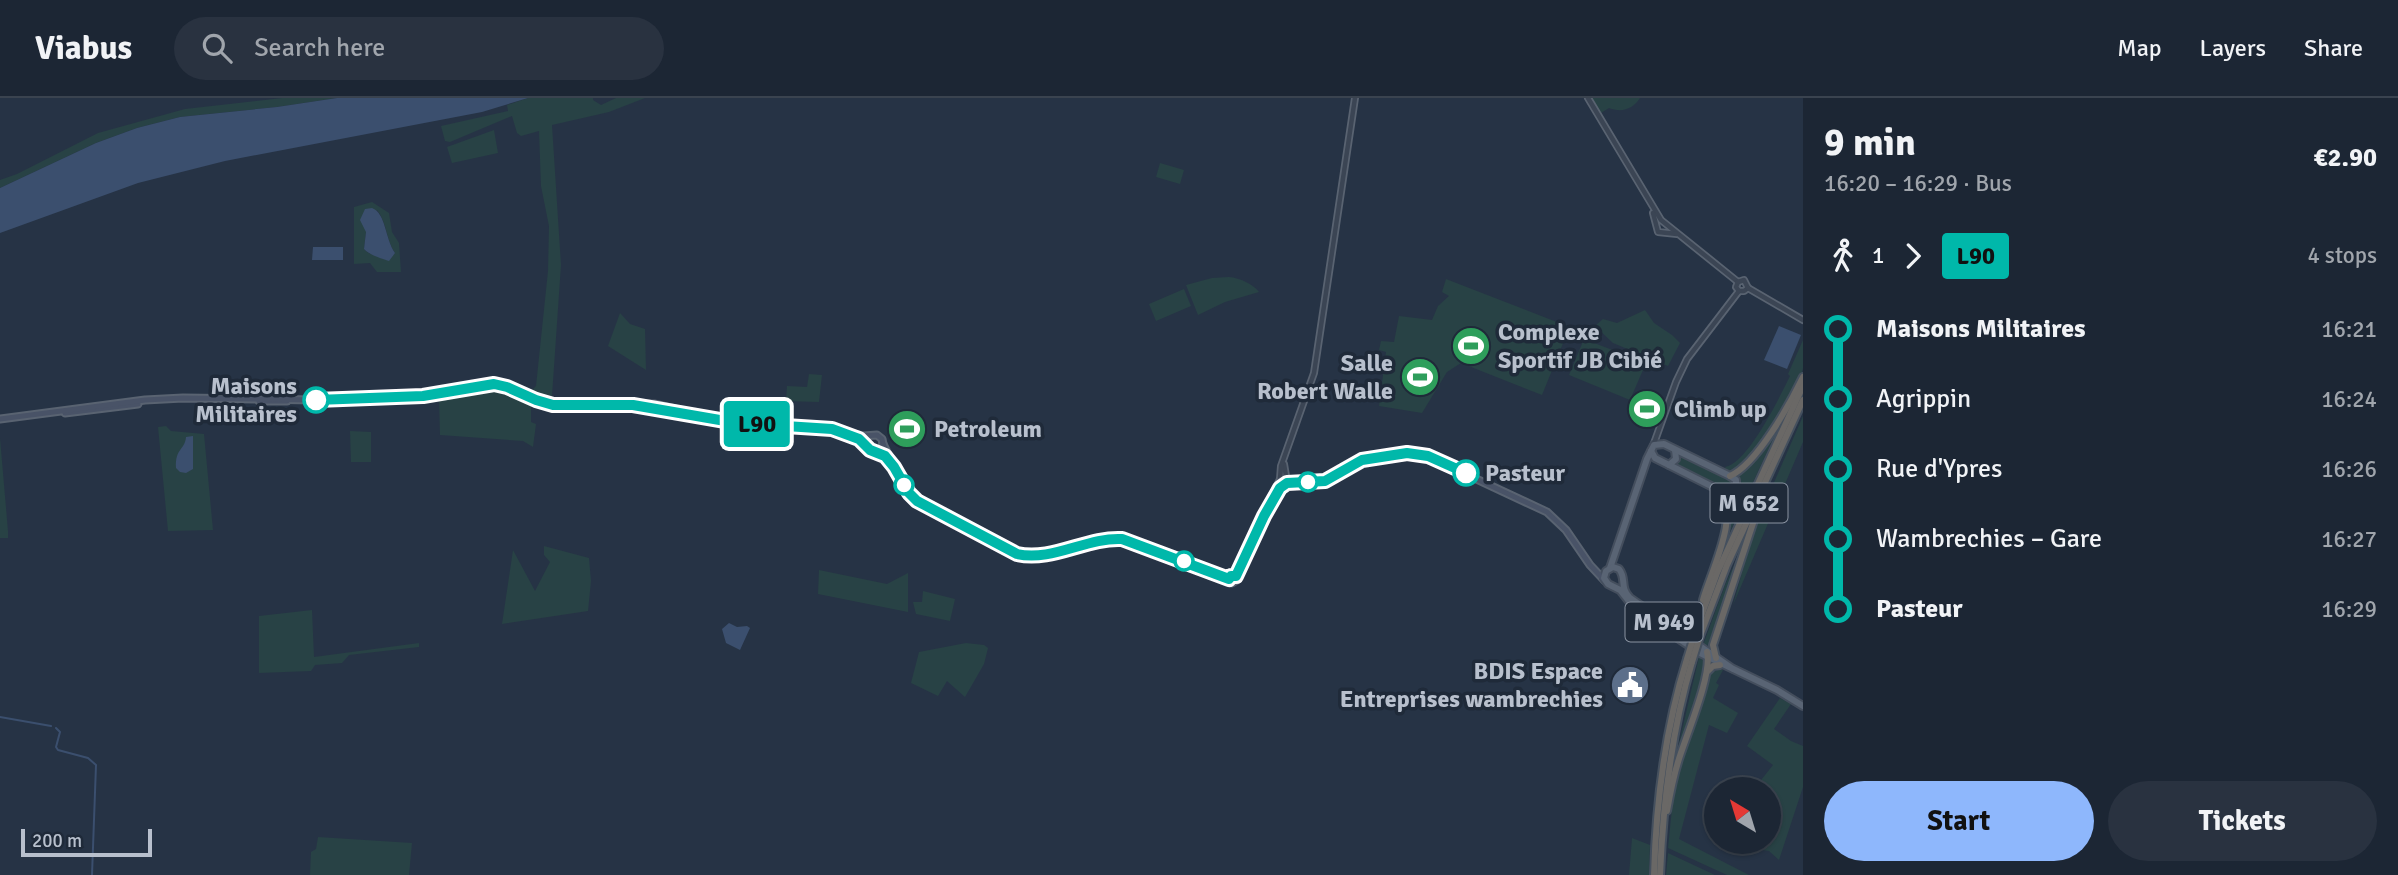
<!DOCTYPE html>
<html lang="en">
<head>
<meta charset="utf-8">
<style>
  :root { --surface:#1c2634; --page:#293240; --text:#f1f3f6; --muted:#a0a5ac; --line:#3a434f; --accent:#8eb7fc }
  body { margin:0; font-family:Signika,sans-serif; background:var(--page); color:var(--text); height:100vh; display:flex; flex-direction:column; font-size:26px; white-space:nowrap }
  * { box-sizing:border-box; margin:0 }
  p { font-size:23px; color:var(--muted) }
  .icon { flex:none; width:38px; height:38px; fill:none; stroke:currentColor; stroke-width:2; stroke-linecap:round; stroke-linejoin:round }
  .map { position:relative; flex:1; overflow:hidden }
  .side { display:flex; flex-direction:column; background:var(--surface); width:595px }
  .side>* { flex:none }
  .badge { padding:0 14px; border-radius:5px; font-size:24px; line-height:46px }
  .needle { width:46px; rotate:322deg }
  .controls { position:absolute; left:1704px; top:679px; display:grid; gap:14px }
  .controls a { display:grid; place-items:center; width:77px; height:77px; border-radius:50%; background:var(--surface); box-shadow:0 2px 5px #0004,0 0 0 2px var(--line); font-size:35px }
  .scale { position:absolute; left:21px; bottom:18px; width:131px; box-sizing:border-box; padding-left:7px; border:4px solid #b8c0cd; border-top:0; font-size:19px; line-height:24px; white-space:nowrap; color:#b8c0cd; -webkit-text-stroke:5px #1f2a39; paint-order:stroke }
  .map>.badge { position:absolute; translate:-50% -50%; box-shadow:0 0 0 4px #fff }
  .legs { display:flex; align-items:center; gap:10px; height:77px; padding:0 21px; font-size:23px }
  .legs p { margin-inline-start:auto }
  .overview { display:flex; align-items:center; justify-content:space-between; height:119px; padding:0 21px }
  h1 { font-size:38px; font-weight:800; line-height:52px }
  .action { display:flex; gap:14px; margin-top:auto; padding:14px 21px }
  .action a { flex:1; height:80px; border-radius:42px; background:var(--accent); color:#111; font-size:28px; font-weight:800; line-height:80px; text-align:center }
  .action a+a { background:var(--page); color:var(--text) }
  ul { padding:0 21px; list-style:none }
  li { display:flex; align-items:center; gap:24px; height:70px; font-size:26px }
  li i { display:grid; place-items:center; width:10px; height:100%; margin:0 9px; background:currentColor }
  li i::after { content:''; width:18px; height:18px; margin:-9px; border:5px solid; border-radius:50%; background:var(--surface) }
  li p { margin-inline-start:auto }
  li:first-child i { background:linear-gradient(#0000 50%,currentColor 0) }
  li:last-child i { background:linear-gradient(currentColor 50%,#0000 0) }
  header { display:flex; align-items:center; gap:42px; box-sizing:border-box; height:98px; padding:0 35px; background:var(--surface); border-bottom:2px solid var(--line) }
  header strong { font-size:33px }
  nav { display:flex; gap:38px; margin-inline-start:auto; font-size:24px }
  .search { width:490px; height:63px; background:var(--page); display:flex; align-items:center; gap:18px; box-sizing:border-box; padding:0 24px; border-radius:38px; color:var(--muted); font-size:26px }
  main { display:flex; flex:1; min-height:0 }
  .map>svg:first-child { display:block }
  .green { fill:#284245; fill-rule:evenodd }
  .water { fill:#3b4f6e }
  .lines { fill:none; stroke-linecap:round; stroke-linejoin:round }
  .stream { stroke:#3b4f6e; stroke-width:2 }
  .tertiary-casing { stroke:#596371; stroke-width:8 }
  .secondary-casing { stroke:#596371; stroke-width:9 }
  .primary-casing { stroke:#444e5d; stroke-width:10 }
  .trunk-casing { stroke:#45505e; stroke-width:10 }
  .tertiary { stroke:#3b4554; stroke-width:4.5 }
  .secondary { stroke:#495367; stroke-width:5 }
  .primary { stroke:#596474; stroke-width:6 }
  .trunk { stroke:#6a6866; stroke-width:6 }
  .trunk-bridge-casing { stroke:#45505e; stroke-width:10; stroke-linecap:butt }
  .trunk-bridge { stroke:#6a6866; stroke-width:6 }
  .line-1-casing { stroke:#fff; stroke-width:16 }
  .line-1 { stroke:#00b8aa; stroke-width:10 }
  .stop-1-dot { fill:#fff; stroke:#00b8aa; stroke-width:3.5 }
  .labels { text-anchor:middle; dominant-baseline:central; stroke-width:7; stroke-linejoin:round; paint-order:stroke }
  .shield { fill:#1f2a39; stroke:#8a93a1; stroke-width:2 }
  .shield-label { font-size:23px; font-weight:bold; fill:#b8c0cd }
  .poi-label { font-size:24px; font-weight:bold; fill:#b8c0cd; stroke:#1f2a39; text-anchor:start }
  .stop-label { font-size:24px; font-weight:bold; fill:#b8c0cd; stroke:#1f2a39; text-anchor:end }
</style>
</head>
<body>
<header>
<strong>Viabus</strong>
<div class="search"><svg class="icon" aria-label="search" viewBox="0 0 24 24"><circle cx="10" cy="10" r="6"/><path d="M15 15l6 6"/></svg>Search here</div>
<nav><a>Map</a><a>Layers</a><a>Share</a></nav>
</header>
<main>
<div class="map">
<svg width="1803" height="777" viewBox="0 0 1803 777">
  <rect width="100%" height="100%" fill="#263345"/>
  <!-- green -->
  <g class="green">
    <path d="M282 0H337L277 9 180 19 137 30 96 45 0 90V82L17 76 98 35 185 11Z"/>
    <path d="M528 0H593V2L601 7 616 0H645L609 14 552 27 561 167 552 298 531 293 536 288 548 173 549 128 541 88 539 33 521 38 517 35 512 18 450 44 445 43 441 28 508 13 507 7Z"/>
    <path d="M1592 0H1640C1633 11 1622 15 1609 10L1601 15Z"/>
    <path d="M494 32 498 55 452 65 447 49Z"/>
    <path d="M1160 65 1184 72 1180 86 1156 79Z"/>
    <path d="M372 104 389 115 392 134 399 145 401 174H377L370 165 354 166V109ZM377 112C387 124 386 142 395 155 385 159 372 160 364 151L366 134Z"/>
    <path d="M1229 179C1240 180 1253 186 1259 194L1225 204 1198 217 1186 187 1212 180Z"/>
    <path d="M1446 181 1567 228 1563 237 1566 238 1542 297 1461 265 1447 274 1422 315 1379 308 1386 254 1379 252 1381 243 1394 244 1399 218 1432 222 1438 208 1449 198 1442 194Z"/>
    <path d="M1184 191 1191 208 1156 223 1149 206Z"/>
    <path d="M1645 212 1654 225 1672 237 1680 245 1668 268 1613 245 1595 228 1603 221 1617 225Z"/>
    <path d="M620 215 630 226 645 231 646 272 608 248Z"/>
    <path d="M1584 241 1646 265 1630 302 1569 277Z"/>
    <path d="M1803 242C1803 251 1803 261 1803 270 1800 290 1747 372 1727 373L1725 369C1748 365 1779 300 1790 278L1788 276Z"/>
    <path d="M809 276 822 277 819 304 786 303 787 288 807 289Z"/>
    <path d="M491 291 506 293 531 305V324L536 326 533 349 523 343 440 337 439 300Z"/>
    <path d="M1803 318V344L1733 507 1755 428Z"/>
    <path d="M166 328 171 333 204 336 213 432 168 433 158 329Z"/>
    <path d="M350 333 371 334V364H351Z"/>
    <path d="M1776 335 1728 438 1732 408 1730 400 1737 396 1742 387 1739 377Z"/>
    <path d="M0 340 8 433V440H0Z"/>
    <path d="M1679 356 1731 381 1734 389 1728 393 1673 367Z"/>
    <path d="M544 448 589 460 591 483 588 513 502 526 513 452 535 493 550 464 544 457Z"/>
    <path d="M1742 449 1712 543 1706 548 1703 547 1725 487Z"/>
    <path d="M819 472 887 486 908 475V514L818 496Z"/>
    <path d="M923 493 955 501 950 523 916 516 913 504H922Z"/>
    <path d="M312 512 314 559 419 545V549L349 557 342 565 315 567 311 573 259 575V518Z"/>
    <path d="M966 545 984 547 988 550 984 566 965 599 947 583 938 598 911 585 919 554Z"/>
    <path d="M1699 559 1705 564 1704 573 1676 658Z"/>
    <path d="M1720 571 1723 572 1716 585 1719 587 1713 600 1738 615 1727 635 1709 627 1679 741 1749 777H1727L1668 750 1673 700 1678 678 1711 575Z"/>
    <path d="M1780 600 1791 606 1774 631 1791 643 1803 648V689L1779 762 1769 753 1748 750 1746 744H1769V691H1754L1773 667 1747 648Z"/>
    <path d="M318 739 412 745 409 777H310L311 754 316 751Z"/>
    <path d="M1632 740 1650 747 1649 777H1629Z"/>
    <path d="M1668 755 1715 777H1666Z"/>
  </g>
  <!-- water -->
  <g class="water">
    <path d="M337 0H528L482 14 225 63 138 85 0 135V90L96 45 137 30 180 19 277 9Z"/>
    <path d="M372 110C386 115 385 141 395 155L389 163C383 161 369 157 364 151L366 134 360 122 365 111Z"/>
    <path d="M313 149H343V162H312Z"/>
    <path d="M1779 228 1801 237 1787 271 1764 262Z"/>
    <path d="M193 338V371L186 375 180 374 176 370C175 350 185 352 186 339Z"/>
    <path d="M729 525 737 529 747 528 750 530 740 552 726 545 722 531Z"/>
  </g>
  <g class="lines">
    <!-- stream -->
    <g class="stream">
      <path d="M0 619 51 628"/>
      <path d="M56 630 60 634 56 649 58 652 88 660 96 667 92 777"/>
    </g>
    <!-- tertiary casing -->
    <g class="tertiary-casing">
      <g id="tertiary">
        <path d="M1588 0 1661 122 1738 184"/>
        <path d="M1653 115 1658 134 1677 136"/>
        <path d="M1738 184 1736 189 1739 193H1744L1748 190"/>
        <path d="M1738 184 1744 182 1748 190"/>
        <path d="M1748 190 1803 222"/>
        <path d="M1653 348 1676 284 1687 261 1739 193"/>
        <path d="M1284 366 1286 378"/>
        <path d="M1280 381 1281 368 1314 275 1355 0"/>
      </g>
    </g>
    <!-- secondary casing -->
    <g class="secondary-casing">
      <g id="secondary">
        <path d="M259 303H287"/>
        <path d="M649 309 697 319"/>
        <path d="M65 315 138 306"/>
        <path d="M0 321 145 302 183 300 315 302 401 299 428 297 494 287 508 289 548 306H654L722 322"/>
        <path d="M721 322 829 331 863 338 877 337 882 341 883 346 881 351 874 353"/>
        <path d="M855 339C862 342 863 345 868 350 874 356 883 356 889 362"/>
        <path d="M883 346 904 388 915 401C935 416 1014 461 1037 458 1065 453 1093 439 1122 441L1224 479 1232 485 1237 482 1236 478 1280 382"/>
        <path d="M1277 396C1289 377 1309 388 1327 383 1338 380 1346 371 1355 366 1374 355 1404 352 1425 357L1547 414 1566 432 1590 467 1605 483"/>
      </g>
    </g>
    <!-- primary casing -->
    <g class="primary-casing">
      <g id="primary">
        <path d="M1651 353 1655 360 1669 367 1676 361 1675 352"/>
        <path d="M1610 470 1647 361 1654 347 1664 346 1730 378 1736 382V390L1732 394H1723L1669 367"/>
        <path d="M1733 571 1630 500C1619 489 1627 481 1619 471L1613 469 1606 473 1604 480 1608 486 1620 492 1635 511 1700 555 1777 592 1803 608"/>
      </g>
    </g>
    <!-- trunk casing -->
    <g class="trunk-casing">
      <g id="trunk">
        <path d="M1730 378C1757 366 1790 306 1803 279"/>
        <path d="M1703 502C1710 476 1742 413 1719 392"/>
        <path d="M1695 535 1717 475 1803 288"/>
        <path d="M1700 538 1727 467 1803 302"/>
        <path d="M1716 560 1713 547 1759 407"/>
        <path d="M1708 573 1713 568 1720 567"/>
        <path d="M1667 713C1670 696 1673 680 1678 664 1685 640 1713 576 1707 554"/>
        <path d="M1654 777C1656 704 1665 631 1687 561"/>
        <path d="M1660 777C1663 705 1671 634 1692 564"/>
      </g>
    </g>
    <!-- tertiary -->
    <use href="#tertiary" class="tertiary"/>
    <!-- secondary -->
    <use href="#secondary" class="secondary"/>
    <!-- primary -->
    <use href="#primary" class="primary"/>
    <!-- trunk -->
    <use href="#trunk" class="trunk"/>
    <!-- trunk-bridge casing -->
    <g class="trunk-bridge-casing">
      <g id="trunk-bridge">
        <path d="M1687 561 1695 535"/>
        <path d="M1692 564 1700 538"/>
      </g>
    </g>
    <!-- trunk-bridge -->
    <use href="#trunk-bridge" class="trunk-bridge"/>
  </g>
  <g class="lines">
    <!-- line-1 casing -->
    <g class="line-1-casing">
      <path id="line-1" d="M316 302 423 298 494 286 507 289 536 302 553 307H633L737 325 832 331 859 341 870 352 885 358 894 369 909 395 917 403 1017 456C1052 464 1087 439 1122 441L1229 481 1231 478H1236L1264 418 1280 390 1287 385 1325 383 1362 362 1407 355 1428 358 1466 375"/>
    </g>
    <!-- line-1 -->
    <use href="#line-1" class="line-1"/>
  </g>
  <!-- icons -->
  <defs>
    <g id="stadium-disc" transform="scale(2.0125)"><circle r="9.5" fill="#2e9e5b" stroke="#1f2a39"/><path d="M0-5a6.5 5 0 1 0 0 10a6.5 5 0 1 0 0-10ZM-3.5-1.8h7v3.6h-7Z" fill="#fff"/></g>
    <g id="civic-disc" transform="scale(2.0125)"><circle r="9.5" fill="#5c6f8a" stroke="#1f2a39"/><path d="M-.6-6.5H3V-4.5H.6V-3L4-1V1h2V6H-6V1h2V-1L-.6-3ZM-1.2 2.5V6h2.4V2.5Z" fill="#fff"/></g>
  </defs>
  <g fill-rule="evenodd">
    <use href="#stadium-disc" x="1471" y="248"/>
    <use href="#stadium-disc" x="1420" y="279"/>
    <use href="#stadium-disc" x="1647" y="311"/>
    <use href="#stadium-disc" x="907" y="331"/>
    <use href="#civic-disc" x="1630" y="587"/>
  </g>
  <!-- markers -->
  <g class="stop-1-dot">
    <circle cx="316" cy="302" r="12"/>
    <circle cx="1466" cy="375" r="12"/>
    <circle cx="1308" cy="384" r="9"/>
    <circle cx="904" cy="387" r="9"/>
    <circle cx="1184" cy="463" r="9"/>
  </g>
  <g class="labels">
    <!-- shield labels -->
    <g class="shield">
      <rect x="1710.5" y="385.5" width="77" height="39" rx="5"/>
      <rect x="1625.5" y="504.5" width="77" height="39" rx="5"/>
    </g>
    <g class="shield-label">
      <text x="1749" y="405">M 652</text>
      <text x="1664" y="524">M 949</text>
    </g>
    <!-- poi labels -->
    <g class="poi-label">
      <text x="1498" y="234">Complexe<tspan x="1498" dy="28">Sportif JB Cibié</tspan></text>
      <text x="1393" y="265" text-anchor="end">Salle<tspan x="1393" dy="28">Robert Walle</tspan></text>
      <text x="1674" y="311">Climb up</text>
      <text x="934" y="331">Petroleum</text>
      <text x="1603" y="573" text-anchor="end">BDIS Espace<tspan x="1603" dy="28">Entreprises wambrechies</tspan></text>
    </g>
    <!-- stop labels -->
    <g class="stop-label">
      <text x="297" y="288">Maisons<tspan x="297" dy="28">Militaires</tspan></text>
      <text x="1485" y="375" text-anchor="start">Pasteur</text>
    </g>
  </g>
</svg>
<div class="controls">
<a><svg class="needle" viewBox="-14 -14 28 28"><path d="M0-13l5 13h-10z" fill="#e53935"/><path d="M0 13l5-13h-10z" fill="#a0a5ac"/></svg></a>
</div>
<div class="scale">200 m</div>
<b class="badge" style="left:757px;top:326px;background:#00b8aa;color:#111">L90</b>
</div>
<section class="side">
<div class="overview"><div><h1>9 min</h1><p>16:20 – 16:29 · Bus</p></div><b>€2.90</b></div>
<div class="legs"><svg class="icon" aria-label="walk" viewBox="0 0 24 24"><circle cx="13" cy="4" r="2"/><path d="M13 8l-2 6 4 7M11 14l-3 7M7 12l3-4h3l4 4"/></svg>1<svg class="icon" aria-label="forward" viewBox="0 0 24 24"><path d="M9 5l7 7-7 7"/></svg><b class="badge" style="background:#00b8aa;color:#111">L90</b><p>4 stops</p></div>
<ul>
<li><i style="color:#00b8aa"></i><b>Maisons Militaires</b><p>16:21</p></li>
<li><i style="color:#00b8aa"></i><span>Agrippin</span><p>16:24</p></li>
<li><i style="color:#00b8aa"></i><span>Rue d'Ypres</span><p>16:26</p></li>
<li><i style="color:#00b8aa"></i><span>Wambrechies – Gare</span><p>16:27</p></li>
<li><i style="color:#00b8aa"></i><b>Pasteur</b><p>16:29</p></li>
</ul>
<div class="action"><a>Start</a><a>Tickets</a></div>
</section>
</main>
</body>
</html>
